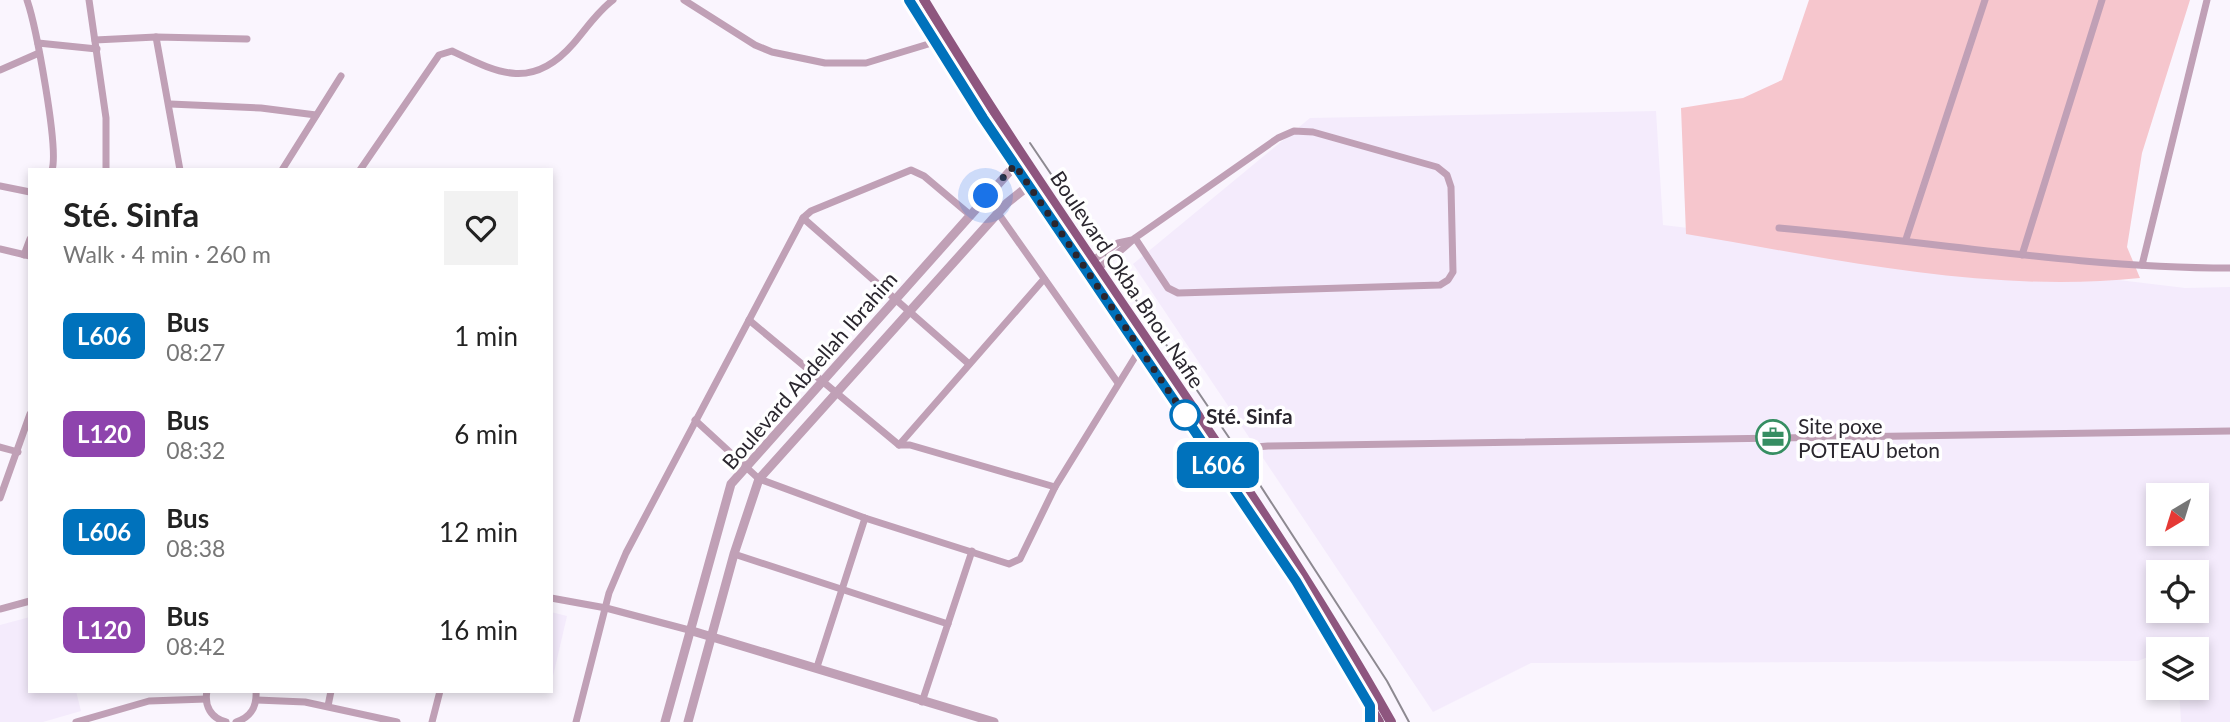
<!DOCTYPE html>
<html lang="en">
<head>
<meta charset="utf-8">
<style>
  :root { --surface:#fff; --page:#f2f2f2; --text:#222; --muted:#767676 }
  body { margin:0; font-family:Lato,sans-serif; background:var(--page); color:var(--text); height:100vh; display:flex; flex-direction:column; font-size:26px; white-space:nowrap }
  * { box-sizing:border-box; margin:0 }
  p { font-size:23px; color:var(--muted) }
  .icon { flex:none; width:38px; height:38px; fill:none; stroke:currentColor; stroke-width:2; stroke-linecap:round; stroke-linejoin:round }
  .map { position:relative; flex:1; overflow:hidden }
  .side { position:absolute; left:28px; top:168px; width:525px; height:525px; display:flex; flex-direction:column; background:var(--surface); border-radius:0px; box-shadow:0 4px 10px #0003 }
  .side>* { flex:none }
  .badge { padding:0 14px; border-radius:10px; font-size:24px; line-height:46px }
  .needle { width:46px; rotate:218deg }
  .controls { position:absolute; left:2146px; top:483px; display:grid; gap:14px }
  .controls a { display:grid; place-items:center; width:63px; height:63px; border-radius:0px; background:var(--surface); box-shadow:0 4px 10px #0003; font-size:35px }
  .you { position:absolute; width:35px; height:35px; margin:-18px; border:5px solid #fff; border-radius:50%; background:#1a73e8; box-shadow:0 0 0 10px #1a73e833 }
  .map>.badge { position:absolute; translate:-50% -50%; box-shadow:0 0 0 4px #fff }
  .round { display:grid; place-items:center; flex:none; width:74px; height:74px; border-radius:0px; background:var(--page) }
  .head { display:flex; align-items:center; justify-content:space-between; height:119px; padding:0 35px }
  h1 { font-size:33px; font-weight:700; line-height:52px }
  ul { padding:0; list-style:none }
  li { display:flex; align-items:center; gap:21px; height:98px; padding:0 35px }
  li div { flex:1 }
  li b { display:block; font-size:26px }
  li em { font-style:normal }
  li .badge { min-width:77px; font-weight:700; text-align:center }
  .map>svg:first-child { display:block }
  .built { fill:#f4ebfc; fill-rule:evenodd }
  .green { fill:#f6c6cd }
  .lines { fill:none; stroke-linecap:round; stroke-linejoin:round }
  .minor { stroke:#c0a0b6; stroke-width:7 }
  .tertiary { stroke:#c0a0b6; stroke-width:9 }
  .primary { stroke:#8e567f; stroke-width:10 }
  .tram { stroke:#8d8991; stroke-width:2 }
  .line-casing { stroke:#fff; stroke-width:16 }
  .line { stroke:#0072bc; stroke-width:10 }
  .walk { stroke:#2a262e; stroke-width:7; stroke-dasharray:0 12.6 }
  .stop-dot { fill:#fff; stroke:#0072bc; stroke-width:3.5 }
  .labels { text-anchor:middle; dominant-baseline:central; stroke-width:7; stroke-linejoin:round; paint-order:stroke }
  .street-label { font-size:21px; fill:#2a262e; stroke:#fff }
  .stop-label { font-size:21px; font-weight:bold; fill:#2a262e; stroke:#fff; text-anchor:start }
  .poi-label { font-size:21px; fill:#2a262e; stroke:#fff; text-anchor:start }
</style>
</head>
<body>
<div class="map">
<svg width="2230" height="722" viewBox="0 0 2230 722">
  <rect width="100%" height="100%" fill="#faf5fe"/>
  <!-- built -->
  <g class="built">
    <path d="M1656 111 1663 225 2185 288 2230 287V722H2181L2179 688H2196V649H2177L2176 645 2158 649V653L2138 661 1531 663 1433 712 1133 264 1310 118ZM2158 495H2196V534H2158ZM2158 572H2196V611H2158Z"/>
    <path d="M551 612 567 616 551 685Z"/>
    <path d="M30 617V691H76L81 711 43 722H0V625Z"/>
  </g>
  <!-- green -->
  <path class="green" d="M1809 0H2190L2142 153 2127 247 2140 278C1989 294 1835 259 1686 234L1681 108 1743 98 1782 80Z"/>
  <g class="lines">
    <!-- minor -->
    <g class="minor">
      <path d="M27 0C36 26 59 148 52 170"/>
      <path d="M89 0 106 118V170"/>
      <path d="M684 0 755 45 772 52 825 63H866L935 42"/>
      <path d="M156 37 180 170"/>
      <path d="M95 40 156 37 247 39"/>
      <path d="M38 43 97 49"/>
      <path d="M0 70 39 53"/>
      <path d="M170 104 261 108 316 115"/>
      <path d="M282 170 341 76"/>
      <path d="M360 170 439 55 452 51C498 73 532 91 573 44 586 29 597 12 613 0"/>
      <path d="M0 186 30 192"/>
      <path d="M998 213 1118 383"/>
      <path d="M803 218 969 364"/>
      <path d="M1779 228C1929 241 2079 268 2230 268"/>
      <path d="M1906 239 1985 0"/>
      <path d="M0 249 30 256"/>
      <path d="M24 255 30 239"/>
      <path d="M2022 255 2102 0"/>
      <path d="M1090 262 1118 243 1132 240"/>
      <path d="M2142 265 2207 0"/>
      <path d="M1094 271C1110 260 1122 250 1135 238L1278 138 1294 131 1313 132 1437 167 1447 175 1451 187 1453 272 1448 280 1440 285 1178 293 1168 288 1135 238"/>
      <path d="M749 320 899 445H910L1055 487"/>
      <path d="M695 420 759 479 865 518 1009 564 1020 559 1055 487 1140 349"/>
      <path d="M899 445 1044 279"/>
      <path d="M0 447 18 452"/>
      <path d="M1220 450 1268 446 2230 431"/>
      <path d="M0 498 30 414"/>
      <path d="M734 554 948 624"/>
      <path d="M551 598 606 608 689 630"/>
      <path d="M0 609 30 601"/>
      <path d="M817 667 865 518"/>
      <path d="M207 691C204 706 211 718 226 722"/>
      <path d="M257 700 305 702 397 722"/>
      <path d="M922 702 972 551"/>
      <path d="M328 706 331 691"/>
      <path d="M76 722 149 701 206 699"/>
      <path d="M236 722C251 717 257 707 256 691"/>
      <path d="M432 722 440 691"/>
      <path d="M576 722 609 593 626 553 803 218 811 211 911 170 924 176 969 214"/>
    </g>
    <!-- tertiary -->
    <g class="tertiary">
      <path d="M689 630 994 722"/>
      <path d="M665 722 731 484 1018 162"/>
      <path d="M688 722 734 554 759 479 1007 203 1036 180"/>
    </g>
    <!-- primary -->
    <g class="primary">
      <path d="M909 0 983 119 1296 581 1379 722"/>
      <path d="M924 0C1072 246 1250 472 1391 722"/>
    </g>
    <!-- tram -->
    <path class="tram" d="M1030 143 1236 448 1387 681 1409 722"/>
  </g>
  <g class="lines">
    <!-- line casing -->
    <g class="line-casing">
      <path id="line" d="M909 0 983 118 1296 581 1370 706V722"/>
    </g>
    <!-- line -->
    <use href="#line" class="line"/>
    <!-- walk -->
    <path class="walk" d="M986 196 1015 165 1185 415"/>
  </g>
  <!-- icons -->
  <defs>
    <g id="office-ring" transform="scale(1.75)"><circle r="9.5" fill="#fff" stroke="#368e62" stroke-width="1.5"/><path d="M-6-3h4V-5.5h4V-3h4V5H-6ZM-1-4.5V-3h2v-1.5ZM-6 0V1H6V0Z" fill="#368e62"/></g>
  </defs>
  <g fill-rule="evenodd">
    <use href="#office-ring" x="1773" y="437"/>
  </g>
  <!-- markers -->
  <circle class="stop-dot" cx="1185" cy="415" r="14"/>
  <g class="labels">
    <!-- street labels -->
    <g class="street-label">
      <text transform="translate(1128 279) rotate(56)">Boulevard Okba Bnou Nafie</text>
      <text transform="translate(809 370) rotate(-49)">Boulevard Abdellah Ibrahim</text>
    </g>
    <!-- stop labels -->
    <g class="stop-label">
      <text x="1206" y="415">Sté. Sinfa</text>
    </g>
    <!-- poi labels -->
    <g class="poi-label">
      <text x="1798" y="425">Site poxe<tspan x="1798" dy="24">POTEAU beton</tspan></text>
    </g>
  </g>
</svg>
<div class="controls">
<a><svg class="needle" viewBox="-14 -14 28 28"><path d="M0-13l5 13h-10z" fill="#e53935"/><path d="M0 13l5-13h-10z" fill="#767676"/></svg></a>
<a><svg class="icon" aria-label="locate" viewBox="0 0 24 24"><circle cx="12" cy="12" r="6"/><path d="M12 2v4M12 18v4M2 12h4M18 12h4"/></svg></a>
<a><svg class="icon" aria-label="layers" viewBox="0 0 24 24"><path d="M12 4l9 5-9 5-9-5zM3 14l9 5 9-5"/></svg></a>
</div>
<div class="you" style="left:986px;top:196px"></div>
<b class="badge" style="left:1218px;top:465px;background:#0072bc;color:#fff">L606</b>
<section class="side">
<div class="head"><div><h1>Sté. Sinfa</h1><p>Walk · 4 min · 260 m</p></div><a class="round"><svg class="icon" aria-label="heart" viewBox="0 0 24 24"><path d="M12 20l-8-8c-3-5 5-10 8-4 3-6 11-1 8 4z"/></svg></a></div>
<ul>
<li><span class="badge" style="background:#0072bc;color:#fff">L606</span><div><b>Bus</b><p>08:27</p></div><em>1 min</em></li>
<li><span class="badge" style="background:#8e44ad;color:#fff">L120</span><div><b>Bus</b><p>08:32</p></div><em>6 min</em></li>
<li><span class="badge" style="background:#0072bc;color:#fff">L606</span><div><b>Bus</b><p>08:38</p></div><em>12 min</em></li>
<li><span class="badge" style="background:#8e44ad;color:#fff">L120</span><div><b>Bus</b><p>08:42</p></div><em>16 min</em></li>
</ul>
</section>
</div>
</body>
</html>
